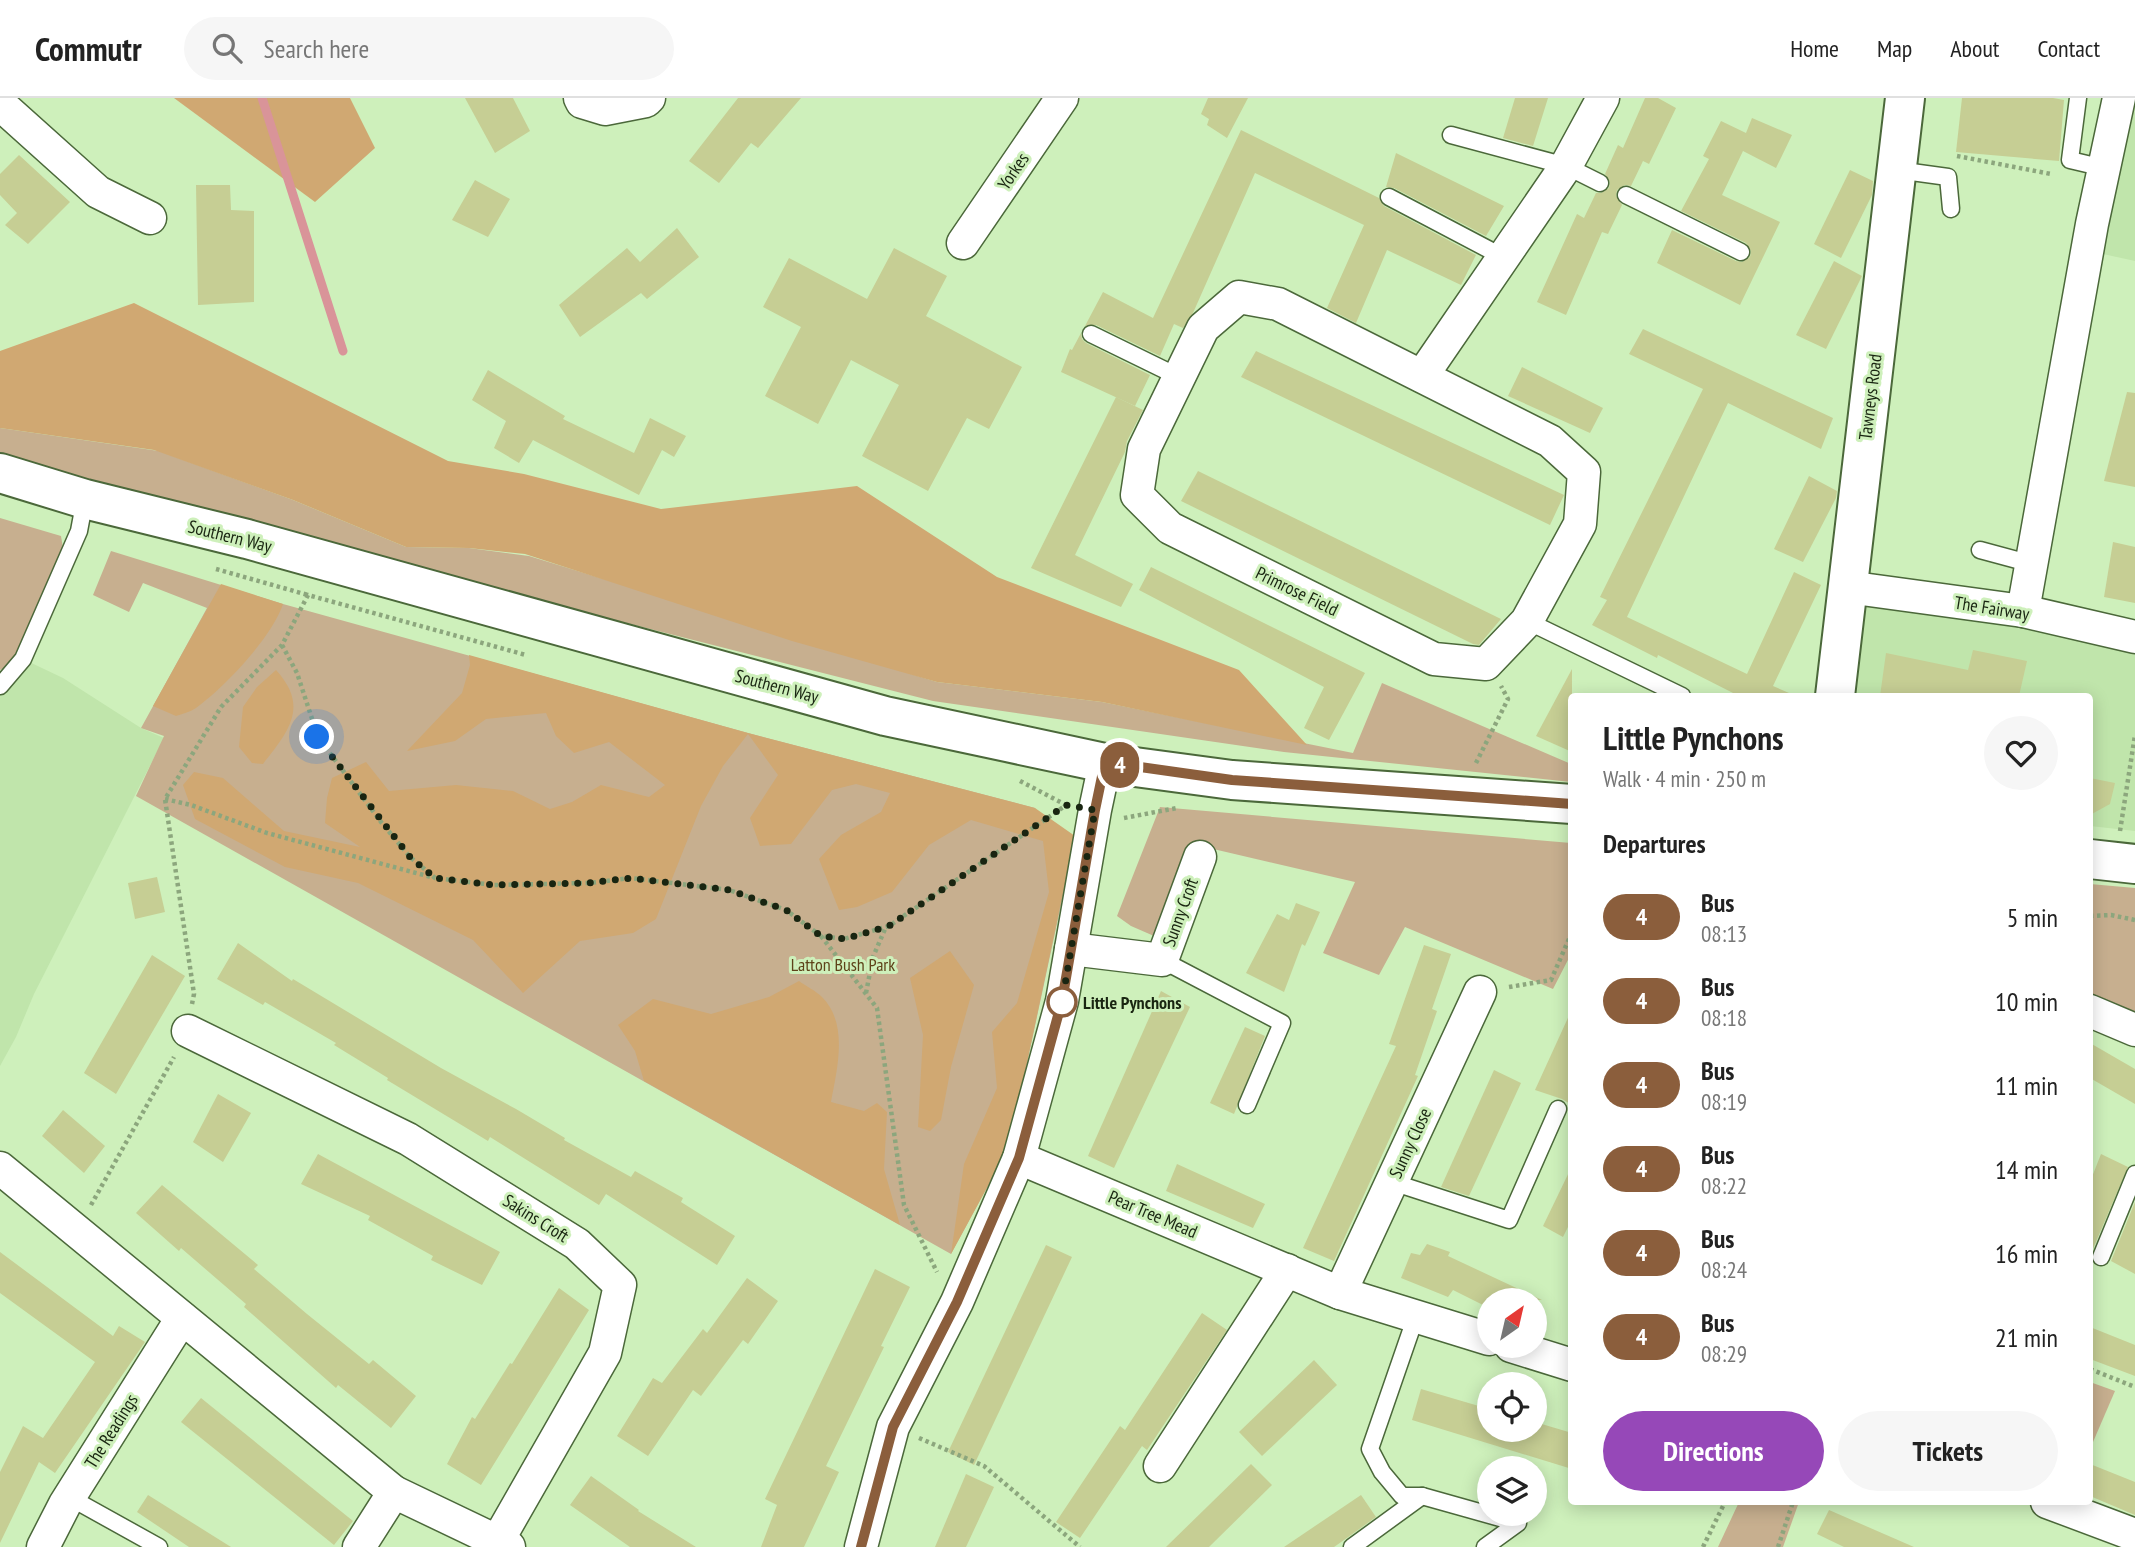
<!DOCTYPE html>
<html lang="en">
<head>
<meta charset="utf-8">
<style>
  :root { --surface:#fff; --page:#f6f6f6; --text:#222; --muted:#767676; --line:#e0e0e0; --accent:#9648b8 }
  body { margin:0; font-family:"PT Sans Narrow",sans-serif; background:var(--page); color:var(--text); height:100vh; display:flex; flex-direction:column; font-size:26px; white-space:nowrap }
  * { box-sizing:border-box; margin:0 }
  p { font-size:23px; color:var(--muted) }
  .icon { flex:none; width:38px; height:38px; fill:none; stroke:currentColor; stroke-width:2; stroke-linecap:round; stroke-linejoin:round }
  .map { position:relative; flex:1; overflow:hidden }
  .details { position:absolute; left:1568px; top:595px; width:525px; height:812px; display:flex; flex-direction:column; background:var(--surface); border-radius:7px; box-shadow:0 4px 18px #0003 }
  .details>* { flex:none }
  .badge { padding:0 14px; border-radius:23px; font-size:24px; line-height:46px }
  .needle { width:46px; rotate:34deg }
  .fabs { position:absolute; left:1477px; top:1190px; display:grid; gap:14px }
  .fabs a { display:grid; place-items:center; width:70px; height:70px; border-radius:50%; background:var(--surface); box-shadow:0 4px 18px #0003; font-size:35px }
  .you { position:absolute; width:35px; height:35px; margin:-18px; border:5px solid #fff; border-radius:50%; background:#1a73e8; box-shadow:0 0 0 10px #1a73e833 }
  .map>.badge { position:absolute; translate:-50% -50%; box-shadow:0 0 0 4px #fff }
  h2 { padding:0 35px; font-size:26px; line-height:63px }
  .round { display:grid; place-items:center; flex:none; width:74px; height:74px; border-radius:37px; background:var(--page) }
  .overview { display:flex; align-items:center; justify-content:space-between; height:119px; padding:0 35px }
  h1 { font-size:33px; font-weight:600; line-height:52px }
  .cta { display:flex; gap:14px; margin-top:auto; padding:14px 35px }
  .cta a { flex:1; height:80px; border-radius:42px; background:var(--accent); color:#fff; font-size:28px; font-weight:600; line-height:80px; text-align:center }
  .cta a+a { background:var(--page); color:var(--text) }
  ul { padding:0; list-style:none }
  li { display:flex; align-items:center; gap:21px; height:84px; padding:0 35px }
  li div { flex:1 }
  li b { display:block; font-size:26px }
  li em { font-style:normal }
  li .badge { min-width:77px; font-weight:700; text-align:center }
  header { display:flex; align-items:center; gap:42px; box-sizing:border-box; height:98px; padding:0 35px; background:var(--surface); border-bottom:2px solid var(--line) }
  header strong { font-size:33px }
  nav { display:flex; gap:38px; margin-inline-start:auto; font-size:24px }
  .search { width:490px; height:63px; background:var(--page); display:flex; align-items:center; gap:18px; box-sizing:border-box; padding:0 24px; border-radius:38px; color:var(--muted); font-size:26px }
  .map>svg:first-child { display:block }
  .built { fill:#c0e5ab }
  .green { fill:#c7af8f }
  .forest { fill:#d0a872 }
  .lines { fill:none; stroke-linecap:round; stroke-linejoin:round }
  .stream { stroke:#d99499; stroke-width:9 }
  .building { fill:#c6ce94 }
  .lane-casing { stroke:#4b683a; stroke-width:19 }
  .street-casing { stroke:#4b683a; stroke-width:35 }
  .secondary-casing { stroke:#4b683a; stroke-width:42 }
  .primary-casing { stroke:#4b683a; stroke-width:42 }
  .path { stroke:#8ca67d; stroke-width:4.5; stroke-dasharray:3.5 3.5; stroke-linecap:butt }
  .lane { stroke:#fff; stroke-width:16 }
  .street { stroke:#fff; stroke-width:32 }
  .secondary { stroke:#fff; stroke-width:38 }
  .primary { stroke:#fff; stroke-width:38 }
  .line-casing { stroke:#fff; stroke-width:16 }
  .line { stroke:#8b5e3c; stroke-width:10 }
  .walk { stroke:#192511; stroke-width:7; stroke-dasharray:0 12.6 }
  .stop-dot { fill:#fff; stroke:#8b5e3c; stroke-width:3.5 }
  .labels { text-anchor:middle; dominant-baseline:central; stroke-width:6; stroke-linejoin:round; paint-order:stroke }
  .street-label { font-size:18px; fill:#192511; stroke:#cef0bb }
  .park-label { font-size:18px; fill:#5e4219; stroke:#cef0bb }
  .stop-label { font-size:18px; font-weight:bold; fill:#192511; stroke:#cef0bb; text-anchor:start }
</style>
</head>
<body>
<header>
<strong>Commutr</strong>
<div class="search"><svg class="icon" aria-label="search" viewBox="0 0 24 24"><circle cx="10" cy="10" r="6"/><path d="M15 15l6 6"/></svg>Search here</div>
<nav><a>Home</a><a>Map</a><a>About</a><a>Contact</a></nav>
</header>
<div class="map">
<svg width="2135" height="1449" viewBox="0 0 2135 1449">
  <rect width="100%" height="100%" fill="#cef0bb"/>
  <!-- built -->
  <g class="built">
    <path d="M2135 0V163L2103 156Z"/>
    <path d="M1865 501 2021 524 2135 550V733L2090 728V598H1856Z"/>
    <path d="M23 561 63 580 141 630 164 640 34 896 16 939 0 968V574L19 562Z"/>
  </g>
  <!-- green -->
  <g class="green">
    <path d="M0 330 159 353 293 402 406 449 469 450 529 458 937 584 1102 604 1353 655 1382 585 1571 666V684L1284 654 933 603 458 482 0 358Z"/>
    <path d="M0 420 61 438 64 456 19 562 0 572Z"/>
    <path d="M111 453 283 506 748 635 1035 710 1067 779 1009 1049 951 1156 136 698 164 638 141 630 207 510 143 485 129 514 93 497Z"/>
    <path d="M1160 709 1571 745V856L1553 891 1405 829 1379 877 1323 855 1355 784 1209 750 1154 838 1131 828 1117 818Z"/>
    <path d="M2090 786 2135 790V947L2090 931Z"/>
    <path d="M2090 1284 2115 1293 2090 1351Z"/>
    <path d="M1739 1404H1799L1783 1449H1718Z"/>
  </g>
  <!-- forest -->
  <g class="forest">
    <path d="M174 0H350L375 50 315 104Z"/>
    <path d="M134 205 448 363 524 376 661 411 857 388 997 479 1239 572 1307 647 1102 604 937 584 792 543 525 456 469 450 406 449 293 402 154 352 0 330V253Z"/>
    <path d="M221 486 283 506C272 539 225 589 196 610 190 614 182 616 176 618L153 608Z"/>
    <path d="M469 557 748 635 1035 710 1075 738 1009 1049 951 1156 964 1066 997 990 992 934 1017 905 1049 794 1043 743 971 722 929 747 892 794 857 809 839 812 819 761 841 737 881 714 890 695 856 686 832 692 791 746 760 748 750 720 778 677 748 636 723 668 701 708 656 821 633 835 580 843 523 895 473 842 358 785 285 769 195 721 183 687 194 674 223 680 284 733 360 749 325 725 327 700 332 680 366 664 389 693 456 687 513 693 550 711 572 704 601 687 649 699 665 687 609 644 574 655 556 638 546 615 486 621 455 643 407 653 462 595 470 567Z"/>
    <path d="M276 572C310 609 288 634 263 666L252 665 239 649 243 609 257 589Z"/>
    <path d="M950 853 974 887 951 969 941 1022 930 1033 918 1029 923 937 910 880Z"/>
    <path d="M799 883C806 888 816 893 822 899 849 926 837 971 831 1004L864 1013 877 1005 887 1014 884 1071 900 1127 644 983 635 953 618 927 653 901 711 916 769 899Z"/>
  </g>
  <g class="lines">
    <!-- stream -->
    <path class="stream" d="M262 0 343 253"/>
  </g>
  <!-- building -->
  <g class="building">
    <path d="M465 0H513L530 33 495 55Z"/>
    <path d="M738 0H801L758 50 751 45 719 85 689 63Z"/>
    <path d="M1208 0H1248L1227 40 1207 27 1209 21 1201 16Z"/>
    <path d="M1515 0H1548L1533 48 1503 40Z"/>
    <path d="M1645 0H1658L1676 10 1649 66 1643 63 1631 88 1625 87 1617 92 1616 98 1622 107 1608 136 1602 134 1566 217 1537 204 1577 116 1584 120 1596 95H1601L1609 90 1610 84 1605 76 1618 47 1623 50Z"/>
    <path d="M1962 0H2053L2064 2 2059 63 1956 54Z"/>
    <path d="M1752 20 1792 37 1776 70 1743 53 1722 97 1780 124 1740 207 1657 165 1672 132 1736 163 1742 164 1750 159 1751 153 1746 145 1681 113 1709 61 1703 58 1721 23 1746 35Z"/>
    <path d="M1241 32 1379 100 1384 108 1476 157 1461 187 1387 152 1356 225 1327 210 1364 127 1255 75 1193 215 1183 230 1174 226 1160 258 1096 227 1085 228 1103 194 1153 220Z"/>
    <path d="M1396 55 1504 108 1486 138 1394 90 1386 89Z"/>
    <path d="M19 57 70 104 28 146 5 127 17 115 0 97V76Z"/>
    <path d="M1850 72 1873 83 1872 97 1841 160 1814 146Z"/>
    <path d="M475 82 510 101 488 139 452 122Z"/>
    <path d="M196 87H230L231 112 254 113V204L198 207Z"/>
    <path d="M677 130 699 159 647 201 641 195 580 239 559 207 627 150 640 164Z"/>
    <path d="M894 150 947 178 926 218 1022 269 989 331 967 320 928 393 862 358 899 287 851 262 818 326 765 298 801 229 763 209 789 160 867 201Z"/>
    <path d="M1834 163 1862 178 1826 251 1796 237Z"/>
    <path d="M1643 231 1833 320 1821 351 1728 305 1627 519 1747 576 1794 474 1821 487 1773 588 1796 598H1736L1737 597 1658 557 1657 560 1592 527 1607 502 1600 499 1703 291 1629 256Z"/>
    <path d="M1081 235 1082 241 1086 245 1150 277 1135 308 1061 274 1070 251 1072 252Z"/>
    <path d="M1256 253 1564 397 1550 427 1241 279Z"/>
    <path d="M1522 269 1603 310 1590 335 1508 298Z"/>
    <path d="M488 272 565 318 563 321 634 355 650 320 686 338 674 359 662 352 639 397 533 342 519 365 494 350 506 323 472 302Z"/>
    <path d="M2127 294 2135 295V389L2104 383Z"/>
    <path d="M1116 299 1143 312 1127 343 1125 354 1075 457 1133 486 1121 509 1031 470Z"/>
    <path d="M1198 373 1501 521 1479 547 1473 546 1181 403Z"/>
    <path d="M1809 378 1837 393 1836 400 1803 464 1774 451Z"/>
    <path d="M2113 444 2135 449V505L2104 499Z"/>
    <path d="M1151 469 1365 575 1329 642 1304 630 1324 589 1139 492Z"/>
    <path d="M1973 552 2027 563 2019 598H1880L1886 555 1968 572Z"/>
    <path d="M1572 571V654L1536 638Z"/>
    <path d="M2090 680 2115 685 2110 706 2090 717Z"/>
    <path d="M157 779 165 814 135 821 128 785Z"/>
    <path d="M1296 805 1320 814 1305 848 1302 846 1284 894 1246 875 1277 816 1289 822Z"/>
    <path d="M238 845 292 883 293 881 441 970 516 1011 565 1040 564 1042 631 1079 635 1073 683 1100 681 1104 735 1138 717 1167 606 1096 599 1107 490 1039 488 1043 387 982 388 980 334 947 336 945 265 904 263 907 217 881Z"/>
    <path d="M1424 847 1451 856 1432 911 1437 913 1415 977 1418 978 1334 1163 1303 1150 1396 948 1389 946Z"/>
    <path d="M152 857 185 878 116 996 84 975Z"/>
    <path d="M1161 893 1190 909 1114 1070 1088 1058Z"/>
    <path d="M1572 911V1007L1562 1001 1535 992Z"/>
    <path d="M1245 929 1265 938 1234 1016 1210 1005Z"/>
    <path d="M2090 945 2135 971V1006L2090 980Z"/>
    <path d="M1494 972 1521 985 1469 1098 1441 1089Z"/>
    <path d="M218 996 251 1015 223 1064 193 1044Z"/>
    <path d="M63 1012 105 1048 84 1075 42 1038Z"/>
    <path d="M318 1056 500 1154 482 1187 431 1162 433 1158 368 1122 370 1118 301 1086Z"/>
    <path d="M2101 1056 2128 1069 2092 1153 2090 1152V1084Z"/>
    <path d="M1177 1066 1265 1106 1253 1130 1166 1093Z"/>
    <path d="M1572 1068V1121L1563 1139 1543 1128Z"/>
    <path d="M162 1087 258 1167 254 1171 307 1216 369 1266 373 1262 416 1298 391 1330 338 1287 336 1290 244 1209 246 1206 181 1150 179 1153 136 1115Z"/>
    <path d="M2135 1104V1176L2111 1163Z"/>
    <path d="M1427 1146 1450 1154 1448 1158 1542 1202H1489V1210L1453 1192 1448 1199 1401 1180 1411 1155 1420 1157Z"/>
    <path d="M1046 1147 1072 1159 974 1367 948 1354Z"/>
    <path d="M0 1154 113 1238 119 1228 145 1244 55 1375 39 1364 0 1445V1374L23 1328 43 1340 95 1264 0 1195Z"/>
    <path d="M875 1171 910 1189 881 1248 884 1249 826 1368 839 1374 804 1449H761L777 1407 765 1401Z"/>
    <path d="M747 1180 778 1203 748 1246 743 1242 701 1298 693 1292 648 1358 617 1338 653 1280 662 1285 703 1231 707 1235Z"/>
    <path d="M559 1190 589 1212 481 1387 447 1366 472 1319 475 1321 510 1265 512 1266Z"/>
    <path d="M1202 1215 1227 1232 1147 1352 1142 1348 1080 1440 1056 1424 1120 1328 1125 1332Z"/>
    <path d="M2090 1229 2135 1247V1278L2090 1261Z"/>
    <path d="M1314 1262 1337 1287 1262 1358 1239 1334Z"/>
    <path d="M1421 1291 1489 1311V1332H1535V1324L1572 1335V1371L1412 1322Z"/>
    <path d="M201 1300 353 1423 334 1447 181 1324Z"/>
    <path d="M1251 1366 1272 1387 1209 1449H1166Z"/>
    <path d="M2090 1366 2135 1384V1417L2090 1398Z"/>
    <path d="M966 1376 994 1389 966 1449H935Z"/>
    <path d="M591 1378 639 1412 638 1413 696 1449H630L570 1407Z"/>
    <path d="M148 1397 231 1449H189L137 1414Z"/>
    <path d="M1361 1397 1376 1419 1344 1442 1334 1449H1284Z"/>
    <path d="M1829 1412 1914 1449H1844L1817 1436Z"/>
  </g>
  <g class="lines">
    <!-- lane casing -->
    <g class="lane-casing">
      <g id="lane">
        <path d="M2078 0 2070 62 2104 70"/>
        <path d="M1451 37 1566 68 1600 85"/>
        <path d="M1897 72 1948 79 1951 111"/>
        <path d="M1626 97 1741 154"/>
        <path d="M1389 99 1503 159"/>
        <path d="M1091 236 1179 279"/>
        <path d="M1980 452 2032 466"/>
        <path d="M1527 523 1682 598"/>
        <path d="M0 588 23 561 79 433 85 401"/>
        <path d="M1162 862 1282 925 1247 1007"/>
        <path d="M1392 1084 1509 1122 1558 1011"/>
        <path d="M2101 1159 2135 1076"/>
        <path d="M1416 1218 1370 1351 1382 1374 1402 1398H1422L1518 1425 1485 1449"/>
        <path d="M69 1399 159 1449"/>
        <path d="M1352 1449 1422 1398"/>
      </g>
    </g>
    <!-- street casing -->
    <g class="street-casing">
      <g id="street">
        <path d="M580 0 582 4 605 11 646 3 649 0"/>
        <path d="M0 6 98 94 150 120"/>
        <path d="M963 145 1062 0"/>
        <path d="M1239 199 1278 206 1550 343 1584 374 1580 426 1527 523 1486 566 1434 561 1170 430 1137 397 1144 351 1203 230Z"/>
        <path d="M1422 278 1566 68 1603 0"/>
        <path d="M1847 489 2023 513 2135 539"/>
        <path d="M2023 513 2092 126 2119 0"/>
        <path d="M1071 851 1162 862 1200 759"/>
        <path d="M2090 913 2135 932"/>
        <path d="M188 933 408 1041 577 1146 620 1187 605 1255 497 1444"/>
        <path d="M1019 1060 1340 1195 1489 1241"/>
        <path d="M0 1070 394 1394"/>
        <path d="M1340 1195 1480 894"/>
        <path d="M1511 1248 1572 1267"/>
        <path d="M1160 1368 1287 1172"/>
        <path d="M2047 1404 2135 1437"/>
        <path d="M43 1449 65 1406 182 1220"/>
        <path d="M359 1449 394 1394 509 1449"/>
        <path d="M861 1449 893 1329 957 1204 1019 1060 1062 903 1095 712 1105 665"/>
      </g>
    </g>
    <!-- secondary casing -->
    <g class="secondary-casing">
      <path id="secondary" d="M1835 598 1905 0"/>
    </g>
    <!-- primary casing -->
    <g class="primary-casing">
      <g id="primary">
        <path d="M0 375 85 401 247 441 885 618 1105 665 1232 682 1572 706"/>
        <path d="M2090 761 2135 766"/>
      </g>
    </g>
    <!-- path -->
    <g class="path">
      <path d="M1957 58 2051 76"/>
      <path d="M216 471 308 497"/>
      <path d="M282 547 297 575 318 639 381 724 410 759 435 780 494 787 589 785 631 780 729 792 786 812 821 838 844 841 889 828 1065 708"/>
      <path d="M1476 665 1508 601 1501 588"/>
      <path d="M1020 683 1068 708"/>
      <path d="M165 701 191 707 267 735 431 779"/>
      <path d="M1124 720 1177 710"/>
      <path d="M2120 733 2135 637"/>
      <path d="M2090 818 2111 817 2135 822"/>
      <path d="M821 838 877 910 904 1107 937 1174"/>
      <path d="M1509 889 1551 882 1572 834"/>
      <path d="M866 895 873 859 885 831"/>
      <path d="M192 906 194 896 165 701 221 609 282 547 308 497 526 557"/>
      <path d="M91 1107 174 959"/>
      <path d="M2090 1271 2135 1289"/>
      <path d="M919 1340 984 1368 1080 1449"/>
      <path d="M1703 1449 1725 1404"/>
      <path d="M1778 1449 1793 1404"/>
    </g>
    <!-- lane -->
    <use href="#lane" class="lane"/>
    <!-- street -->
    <use href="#street" class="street"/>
    <!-- secondary -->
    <use href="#secondary" class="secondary"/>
    <!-- primary -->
    <use href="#primary" class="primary"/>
  </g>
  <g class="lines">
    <!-- line casing -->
    <g class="line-casing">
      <path id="line" d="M861 1449 893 1329 957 1204 1019 1060 1062 903 1095 712 1105 664 1232 682 1572 706"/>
    </g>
    <!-- line -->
    <use href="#line" class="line"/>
    <!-- walk -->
    <path class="walk" d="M317 639 410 759 435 780 494 787 589 785 631 780 729 792 786 812 821 838 845 841 889 828 1066 707 1095 712 1062 904"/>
  </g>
  <!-- markers -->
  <circle class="stop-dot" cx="1062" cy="904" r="14"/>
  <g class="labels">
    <!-- street labels -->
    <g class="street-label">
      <text transform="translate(1013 73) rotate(-56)">Yorkes</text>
      <text transform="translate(1870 299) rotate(-83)">Tawneys Road</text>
      <text transform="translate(230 438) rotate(14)">Southern Way</text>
      <text transform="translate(1297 493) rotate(26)">Primrose Field</text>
      <text transform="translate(1992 510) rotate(9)">The Fairway</text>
      <text transform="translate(777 588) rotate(15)">Southern Way</text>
      <text transform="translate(1180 814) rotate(-70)">Sunny Croft</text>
      <text transform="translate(1410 1045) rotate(-65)">Sunny Close</text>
      <text transform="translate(1153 1116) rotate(23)">Pear Tree Mead</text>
      <text transform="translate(536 1120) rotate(32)">Sakins Croft</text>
      <text transform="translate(111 1333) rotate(-58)">The Readings</text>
    </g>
    <!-- park labels -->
    <g class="park-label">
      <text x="843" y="866">Latton Bush Park</text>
    </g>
    <!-- stop labels -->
    <g class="stop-label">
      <text x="1083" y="904">Little Pynchons</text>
    </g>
  </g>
</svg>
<div class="fabs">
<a><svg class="needle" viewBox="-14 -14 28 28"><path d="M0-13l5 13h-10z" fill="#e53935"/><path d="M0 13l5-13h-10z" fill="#767676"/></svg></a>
<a><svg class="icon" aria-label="locate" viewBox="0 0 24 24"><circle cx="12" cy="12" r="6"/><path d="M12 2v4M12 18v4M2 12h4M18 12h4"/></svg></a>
<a><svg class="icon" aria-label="layers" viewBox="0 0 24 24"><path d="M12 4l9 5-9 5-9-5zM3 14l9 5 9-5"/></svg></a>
</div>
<div class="you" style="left:317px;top:639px"></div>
<b class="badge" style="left:1120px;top:667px;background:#8b5e3c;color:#fff">4</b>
<section class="details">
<div class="overview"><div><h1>Little Pynchons</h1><p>Walk · 4 min · 250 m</p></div><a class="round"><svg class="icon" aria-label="heart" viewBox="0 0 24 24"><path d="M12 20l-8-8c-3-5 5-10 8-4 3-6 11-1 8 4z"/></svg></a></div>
<h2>Departures</h2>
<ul>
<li><span class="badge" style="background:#8b5e3c;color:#fff">4</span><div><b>Bus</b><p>08:13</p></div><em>5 min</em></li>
<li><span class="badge" style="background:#8b5e3c;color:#fff">4</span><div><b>Bus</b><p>08:18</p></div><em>10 min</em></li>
<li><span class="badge" style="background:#8b5e3c;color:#fff">4</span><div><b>Bus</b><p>08:19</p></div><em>11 min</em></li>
<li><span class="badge" style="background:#8b5e3c;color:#fff">4</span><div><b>Bus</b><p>08:22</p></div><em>14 min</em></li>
<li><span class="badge" style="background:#8b5e3c;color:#fff">4</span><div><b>Bus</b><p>08:24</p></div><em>16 min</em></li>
<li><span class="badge" style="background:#8b5e3c;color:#fff">4</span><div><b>Bus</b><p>08:29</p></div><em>21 min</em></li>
</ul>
<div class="cta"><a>Directions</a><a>Tickets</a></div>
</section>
</div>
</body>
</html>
